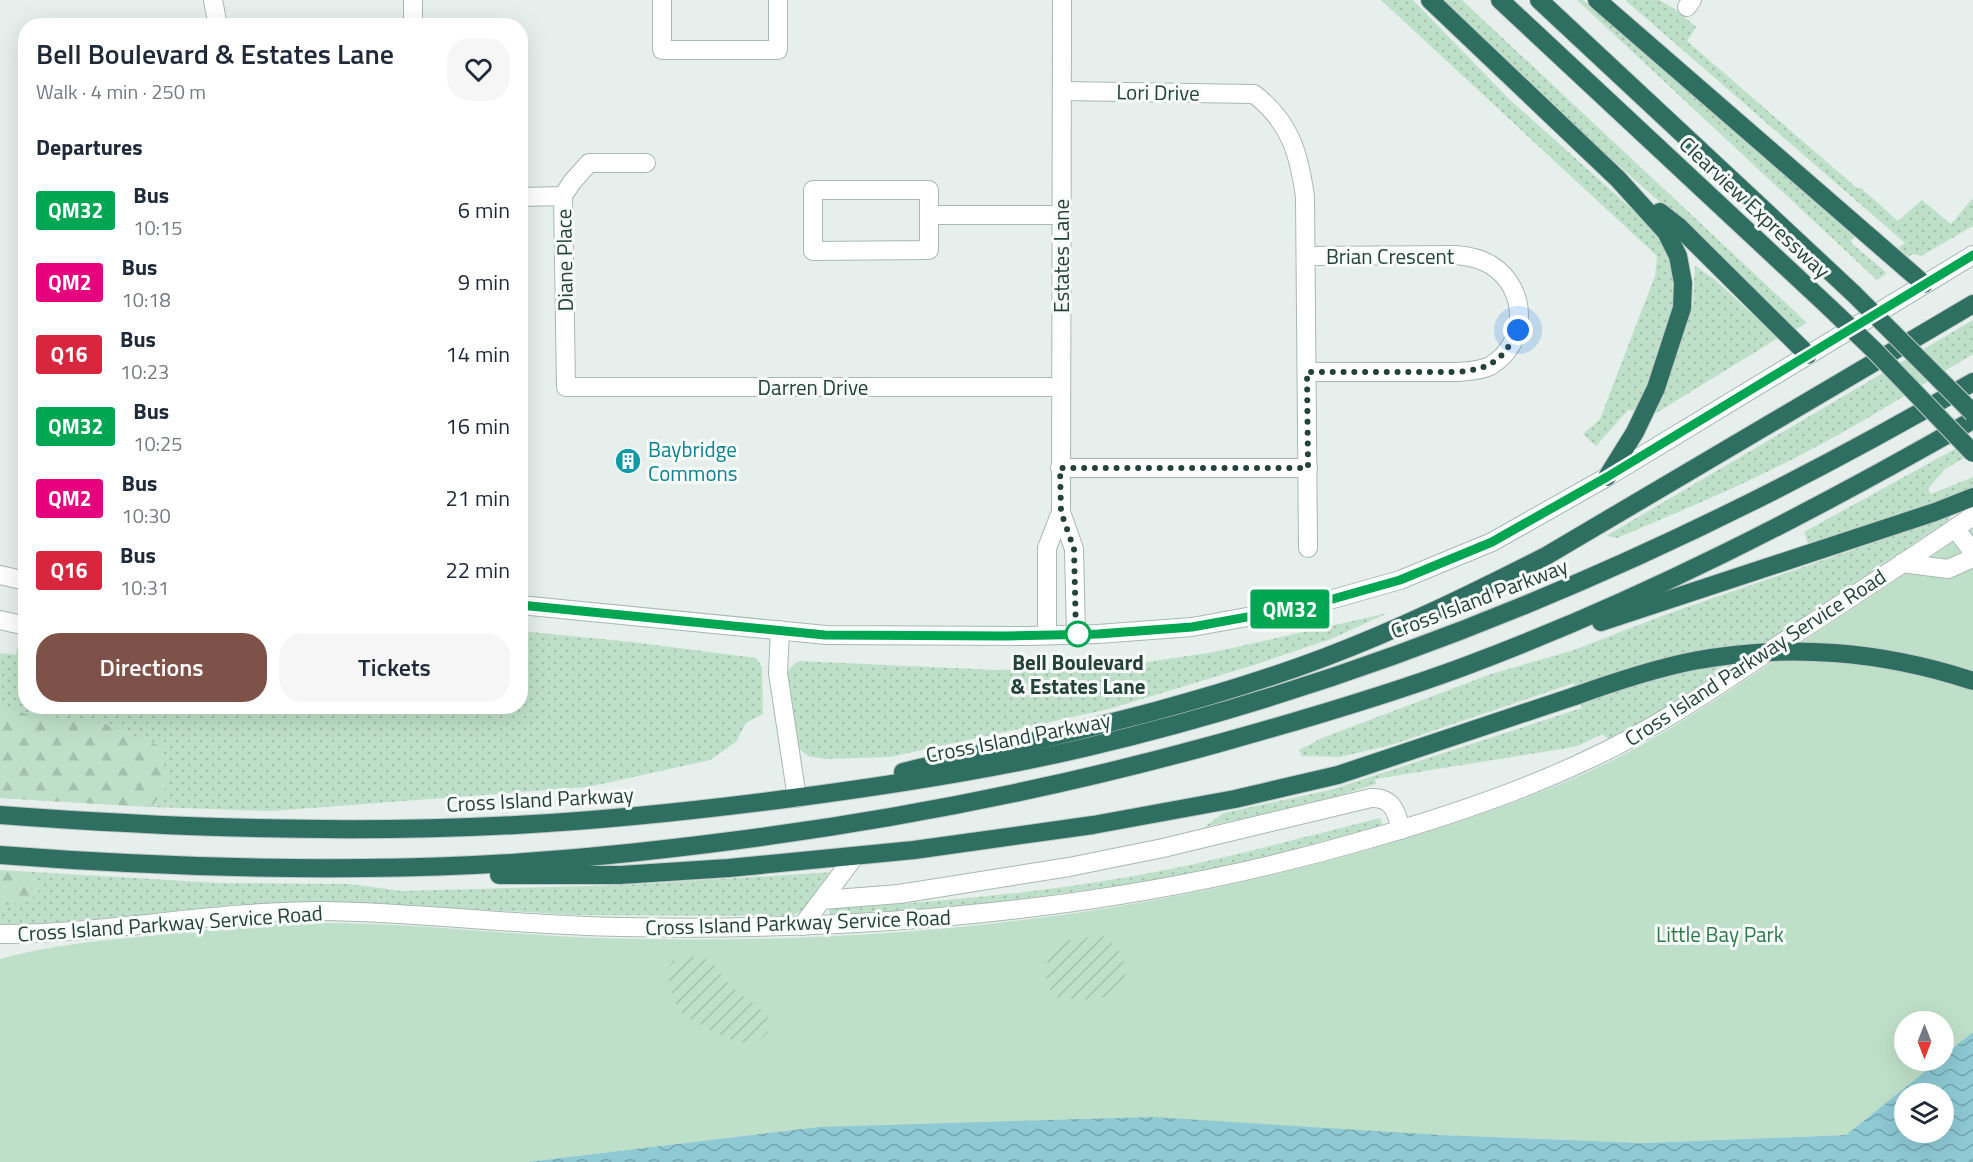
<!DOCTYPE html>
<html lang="en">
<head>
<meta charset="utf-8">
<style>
  :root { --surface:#fff; --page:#f6f6f7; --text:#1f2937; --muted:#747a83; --accent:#7f5249 }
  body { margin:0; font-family:"Titillium Web",sans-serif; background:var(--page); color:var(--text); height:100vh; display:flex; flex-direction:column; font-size:22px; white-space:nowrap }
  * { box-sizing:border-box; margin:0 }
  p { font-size:20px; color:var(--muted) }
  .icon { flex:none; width:33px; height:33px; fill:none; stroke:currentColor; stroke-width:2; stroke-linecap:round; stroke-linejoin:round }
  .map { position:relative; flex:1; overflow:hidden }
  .details { position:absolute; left:18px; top:18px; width:510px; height:696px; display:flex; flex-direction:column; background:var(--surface); border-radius:24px; box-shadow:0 6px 24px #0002 }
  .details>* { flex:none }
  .badge { padding:0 12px; border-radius:4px; font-size:21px; line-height:39px }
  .needle { width:39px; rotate:180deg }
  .controls { position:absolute; left:1894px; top:1011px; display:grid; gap:12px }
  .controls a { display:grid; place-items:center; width:60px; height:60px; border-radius:50%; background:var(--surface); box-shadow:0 6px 24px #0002; font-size:30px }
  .you { position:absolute; width:30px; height:30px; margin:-15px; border:4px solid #fff; border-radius:50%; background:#1a73e8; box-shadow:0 0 0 9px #1a73e833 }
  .map>.badge { position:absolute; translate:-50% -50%; box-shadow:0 0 0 3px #fff }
  h2 { padding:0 18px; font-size:22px; line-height:54px }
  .round { display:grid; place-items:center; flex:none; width:63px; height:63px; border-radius:24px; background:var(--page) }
  .overview { display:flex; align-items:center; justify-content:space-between; height:102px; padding:0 18px }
  h1 { font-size:28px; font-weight:600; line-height:45px }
  .button { display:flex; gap:12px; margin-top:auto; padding:12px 18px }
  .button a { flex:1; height:69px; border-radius:24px; background:var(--accent); color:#fff; font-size:24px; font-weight:600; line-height:69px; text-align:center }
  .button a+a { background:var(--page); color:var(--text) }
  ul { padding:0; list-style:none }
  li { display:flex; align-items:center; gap:18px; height:72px; padding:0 18px }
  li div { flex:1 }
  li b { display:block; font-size:22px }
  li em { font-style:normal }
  li .badge { min-width:66px; font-weight:700; text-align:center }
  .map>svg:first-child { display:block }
  .grass { fill:url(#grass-dots) }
  .forest { fill:url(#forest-firs) }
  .park { fill:#bfe0c8 }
  .garden { fill:url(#garden-furrows) }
  .water { fill:url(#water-waves); fill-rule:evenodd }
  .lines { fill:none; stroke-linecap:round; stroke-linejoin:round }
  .minor-casing { stroke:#a8b8b2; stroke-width:20 }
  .highway-casing { stroke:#c2cac8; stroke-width:20 }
  .minor { stroke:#fff; stroke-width:18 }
  .highway { stroke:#2f6f62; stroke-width:18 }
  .highway-bridge-casing { stroke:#c2cac8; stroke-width:20; stroke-linecap:butt }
  .highway-bridge { stroke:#2f6f62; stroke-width:18 }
  .line-casing { stroke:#fff; stroke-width:14 }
  .line { stroke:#00a651; stroke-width:9 }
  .walk { stroke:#24423a; stroke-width:6; stroke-dasharray:0 10.8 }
  .stop-dot { fill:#fff; stroke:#00a651; stroke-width:3 }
  .labels { text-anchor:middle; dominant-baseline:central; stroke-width:6; stroke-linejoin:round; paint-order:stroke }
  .street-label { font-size:21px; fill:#24423a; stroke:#f7fbf9 }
  .culture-label { font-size:21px; fill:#0d838f; stroke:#f7fbf9; text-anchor:start }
  .stop-label { font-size:21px; font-weight:bold; fill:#24423a; stroke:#f7fbf9 }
  .park-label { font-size:21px; fill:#2d7a4b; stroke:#f7fbf9 }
</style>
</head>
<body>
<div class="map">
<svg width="1973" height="1162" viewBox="0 0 1973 1162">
  <defs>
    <pattern id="grass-dots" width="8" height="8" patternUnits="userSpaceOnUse" patternTransform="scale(1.5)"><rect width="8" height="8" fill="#bfe0c8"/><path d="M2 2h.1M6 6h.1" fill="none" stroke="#a4c1ad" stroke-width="1.8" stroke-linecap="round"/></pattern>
    <pattern id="forest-firs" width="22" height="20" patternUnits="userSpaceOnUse" patternTransform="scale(1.5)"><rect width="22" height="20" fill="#bfe0c8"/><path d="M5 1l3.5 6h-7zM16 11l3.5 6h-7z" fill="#a4c1ad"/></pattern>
    <pattern id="garden-furrows" width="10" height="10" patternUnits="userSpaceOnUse" patternTransform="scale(1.5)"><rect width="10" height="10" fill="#bfe0c8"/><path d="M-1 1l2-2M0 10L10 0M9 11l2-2" fill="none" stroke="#a4c1ad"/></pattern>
    <pattern id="water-waves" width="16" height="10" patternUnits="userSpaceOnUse" patternTransform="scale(1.5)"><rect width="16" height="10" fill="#8ec9d4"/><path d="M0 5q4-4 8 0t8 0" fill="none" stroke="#74a5ad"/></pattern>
  </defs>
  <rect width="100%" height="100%" fill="#e6efeb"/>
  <!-- grass -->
  <g class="grass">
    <path d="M1381 0H1413L1508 98 1654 229 1670 255 1676 306 1637 411 1628 410 1596 446 1583 434 1600 419 1655 276 1657 256Z"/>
    <path d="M1443 0H1462L1807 323 1793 331 1683 223 1502 61Z"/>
    <path d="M1577 0H1583L1856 236 1850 242 1887 273 1877 280Z"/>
    <path d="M1625 0H1659L1675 9 1696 27 1687 41 1858 189 1860 187 1898 221 1922 200 1951 224 1973 198V226L1921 256 1913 254 1908 257 1898 248 1905 243Z"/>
    <path d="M1695 266 1714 279 1778 338 1653 415 1693 304Z"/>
    <path d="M1973 320V354C1920 386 1867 420 1812 449 1749 483 1683 510 1617 538L1606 536Z"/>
    <path d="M1973 439V453L1945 469 1928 489 1931 494 1973 477V487L1929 506 1809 546 1804 532Z"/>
    <path d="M1951 516 1946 522 1697 688 1637 725 1608 739 1602 734 1580 745 1568 748 1375 779 1376 784 1319 802 1204 827 1224 813 1330 790 1582 708 1574 683 1391 745 1340 757 1302 756 1299 750 1322 738 1491 674 1574 650 1667 614Z"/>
    <path d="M1388 613 1331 639 1254 665 1109 709 890 757 825 759 808 756 799 749 794 733 787 674 792 666 799 661 996 670 1114 667 1214 652Z"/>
    <path d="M521 631 632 642 756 658 762 667 763 714 746 723 736 742 710 760 588 787 272 811 151 807 0 798V653L16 655 17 648 25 649 26 706H520Z"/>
    <path d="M1380 818 1383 826 1200 873 1137 883 984 904 831 916 829 912 830 908 857 907C971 899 1088 888 1199 863 1260 849 1320 833 1380 818Z"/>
    <path d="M0 870 219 883 349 884 402 891 623 885 835 872 808 909 790 916 576 915 421 906 298 902 0 927Z"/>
  </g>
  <!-- forest -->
  <g class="forest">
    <path d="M0 703 25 714 103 723 160 746 168 785 151 807 0 798Z"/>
    <path d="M0 870 27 872 40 889 30 901 0 906Z"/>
  </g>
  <!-- park -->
  <path class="park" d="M1973 528V1032L1944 1055V1022H1905V1060L1938 1061 1846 1135 1644 1143 1440 1135 818 1127 527 1162H0V959C49 945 98 941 148 936 207 930 266 922 325 923 416 923 507 935 598 938 861 946 1125 922 1377 847 1459 823 1541 796 1617 758 1652 740 1684 720 1717 699Z"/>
  <!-- garden -->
  <g class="garden">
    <path d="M1101 935C1124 949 1126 962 1126 988 1101 1003 1080 1000 1053 997 1043 977 1046 963 1053 943Z"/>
    <path d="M692 957C718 957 716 973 733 988 742 996 764 1009 768 1018 777 1035 753 1044 740 1042 729 1041 685 1018 679 1010 672 998 670 983 667 970L673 961Z"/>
  </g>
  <!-- water -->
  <path class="water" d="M1973 1032V1162H527L818 1127 1152 1117 1440 1135 1644 1143 1846 1135 1938 1061 1944 1060V1055ZM1905 1094H1944V1132H1905Z"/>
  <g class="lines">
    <!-- minor casing -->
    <g class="minor-casing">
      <g id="minor">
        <path d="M213 0 218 26"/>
        <path d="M413 0V26"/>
        <path d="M662 0V50H778V0"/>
        <path d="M1062 0 1061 512 1074 549 1076 634"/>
        <path d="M1687 7 1692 0"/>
        <path d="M1062 91 1254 94C1290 122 1299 153 1305 197L1308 548"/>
        <path d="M646 163H589L572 182 563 196 566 387H1061"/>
        <path d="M520 197 563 196"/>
        <path d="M929 215V190H813V251L929 250V215H1061"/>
        <path d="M1306 256 1456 255C1468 256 1480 258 1491 265 1528 288 1529 343 1490 366 1480 371 1469 371 1458 372H1307"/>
        <path d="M1060 468H1308"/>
        <path d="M1955 528 1973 552"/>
        <path d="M1902 563 1948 569 1973 558"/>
        <path d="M0 575 26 581"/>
        <path d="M520 605 826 635 1028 636 1098 634 1192 627 1308 606 1400 580 1492 542 1607 477 1973 255"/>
        <path d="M0 620 26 626"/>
        <path d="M780 630 778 673 797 798"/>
        <path d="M1047 635V548L1061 512"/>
        <path d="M822 900 899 894 1069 867 1163 848 1371 798C1392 797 1397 812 1401 830"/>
        <path d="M802 926 855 856"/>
        <path d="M0 934C107 934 214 911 321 911 422 912 522 926 622 927 875 932 1129 910 1372 838 1445 817 1518 793 1587 760 1653 730 1713 689 1774 648 1841 604 1907 561 1973 516"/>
      </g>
    </g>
    <!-- highway casing -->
    <g class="highway-casing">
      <g id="highway">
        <path d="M1430 0 1618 179 1666 232 1678 256 1683 283 1682 308 1656 388 1635 432 1607 477"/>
        <path d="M1500 0 1830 308"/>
        <path d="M1539 0 1854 294"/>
        <path d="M1597 0 1924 284"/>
        <path d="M1660 212 1678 226 1808 355"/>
        <path d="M1601 622 1935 512 1973 497"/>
        <path d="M903 772C1044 738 1188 709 1323 658 1400 629 1473 593 1546 556L1973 304"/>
        <path d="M0 815C171 828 344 834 516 825 609 820 701 810 793 798 892 785 991 770 1088 747 1400 673 1697 543 1973 382"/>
        <path d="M0 855C157 867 317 872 474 865 560 861 646 852 731 841 895 820 1057 788 1216 744 1299 721 1382 697 1463 667 1640 601 1809 514 1973 420"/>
        <path d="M499 875H620L729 868 914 850 1093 825 1235 799 1338 775 1575 696"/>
      </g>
    </g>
    <!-- minor -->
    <use href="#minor" class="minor"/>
    <!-- highway -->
    <use href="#highway" class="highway"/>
    <!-- highway-bridge casing -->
    <g class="highway-bridge-casing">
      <g id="highway-bridge">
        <path d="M1854 294 1973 413"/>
        <path d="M1830 308 1876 352 1973 453"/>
        <path d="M1575 696C1614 682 1653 669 1693 661 1787 643 1883 651 1973 681"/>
      </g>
    </g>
    <!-- highway-bridge -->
    <use href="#highway-bridge" class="highway-bridge"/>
  </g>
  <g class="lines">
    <!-- line casing -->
    <g class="line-casing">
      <path id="line" d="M520 605 825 635 1005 636 1098 634 1192 627 1308 606 1400 580 1492 542 1607 477 1973 255"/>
    </g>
    <!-- line -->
    <use href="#line" class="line"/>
    <!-- walk -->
    <path class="walk" d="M1078 634H1076L1074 549 1061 512 1060 468H1308L1307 372H1458C1491 369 1503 360 1518 330"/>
  </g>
  <!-- icons -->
  <defs>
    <g id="building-disc" transform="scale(1.35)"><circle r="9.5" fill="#0f9aa8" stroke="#f7fbf9"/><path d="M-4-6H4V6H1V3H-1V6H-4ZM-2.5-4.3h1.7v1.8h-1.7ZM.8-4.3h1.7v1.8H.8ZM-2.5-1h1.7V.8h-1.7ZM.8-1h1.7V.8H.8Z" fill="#fff"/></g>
  </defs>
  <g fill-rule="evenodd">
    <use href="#building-disc" x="628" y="461"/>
  </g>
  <!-- markers -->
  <circle class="stop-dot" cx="1078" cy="634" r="12"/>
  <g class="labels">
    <!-- street labels -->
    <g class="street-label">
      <text transform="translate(1158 92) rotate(1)">Lori Drive</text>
      <text transform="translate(1755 207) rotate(43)">Clearview Expressway</text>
      <text transform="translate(1061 256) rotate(-90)">Estates Lane</text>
      <text x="1390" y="256">Brian Crescent</text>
      <text transform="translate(564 260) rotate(-91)">Diane Place</text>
      <text x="813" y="387">Darren Drive</text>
      <text transform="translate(1479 598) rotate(-21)">Cross Island Parkway</text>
      <text transform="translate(1755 657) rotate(-33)">Cross Island Parkway Service Road</text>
      <text transform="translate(1018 737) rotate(-11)">Cross Island Parkway</text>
      <text transform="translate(540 799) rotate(-3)">Cross Island Parkway</text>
      <text transform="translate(798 922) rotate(-2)">Cross Island Parkway Service Road</text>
      <text transform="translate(170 923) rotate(-4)">Cross Island Parkway Service Road</text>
    </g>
    <!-- culture labels -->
    <g class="culture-label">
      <text x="648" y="449">Baybridge<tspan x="648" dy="24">Commons</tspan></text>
    </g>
    <!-- stop labels -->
    <g class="stop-label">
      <text x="1078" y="662">Bell Boulevard<tspan x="1078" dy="24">&amp; Estates Lane</tspan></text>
    </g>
    <!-- park labels -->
    <g class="park-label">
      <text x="1720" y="934">Little Bay Park</text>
    </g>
  </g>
</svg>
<div class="controls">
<a><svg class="needle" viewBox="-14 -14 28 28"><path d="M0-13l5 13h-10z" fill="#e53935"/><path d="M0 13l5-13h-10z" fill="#747a83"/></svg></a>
<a><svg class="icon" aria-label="layers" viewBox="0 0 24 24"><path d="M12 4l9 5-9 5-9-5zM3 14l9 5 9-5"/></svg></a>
</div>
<div class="you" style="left:1518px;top:330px"></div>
<b class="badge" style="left:1290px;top:609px;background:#00a651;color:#fff">QM32</b>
<section class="details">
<div class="overview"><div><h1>Bell Boulevard &amp; Estates Lane</h1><p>Walk · 4 min · 250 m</p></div><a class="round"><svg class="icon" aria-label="heart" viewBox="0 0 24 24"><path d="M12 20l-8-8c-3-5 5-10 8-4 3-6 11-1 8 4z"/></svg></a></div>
<h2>Departures</h2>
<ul>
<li><span class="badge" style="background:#00a651;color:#fff">QM32</span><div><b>Bus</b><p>10:15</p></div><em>6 min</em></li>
<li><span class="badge" style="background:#e6007e;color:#fff">QM2</span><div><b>Bus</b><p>10:18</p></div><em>9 min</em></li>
<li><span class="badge" style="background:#d7263d;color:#fff">Q16</span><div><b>Bus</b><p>10:23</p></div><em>14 min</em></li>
<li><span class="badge" style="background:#00a651;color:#fff">QM32</span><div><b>Bus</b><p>10:25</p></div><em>16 min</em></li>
<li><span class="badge" style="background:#e6007e;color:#fff">QM2</span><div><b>Bus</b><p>10:30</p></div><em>21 min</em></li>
<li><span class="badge" style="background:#d7263d;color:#fff">Q16</span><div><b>Bus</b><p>10:31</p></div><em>22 min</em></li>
</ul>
<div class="button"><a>Directions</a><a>Tickets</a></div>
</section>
</div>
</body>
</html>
